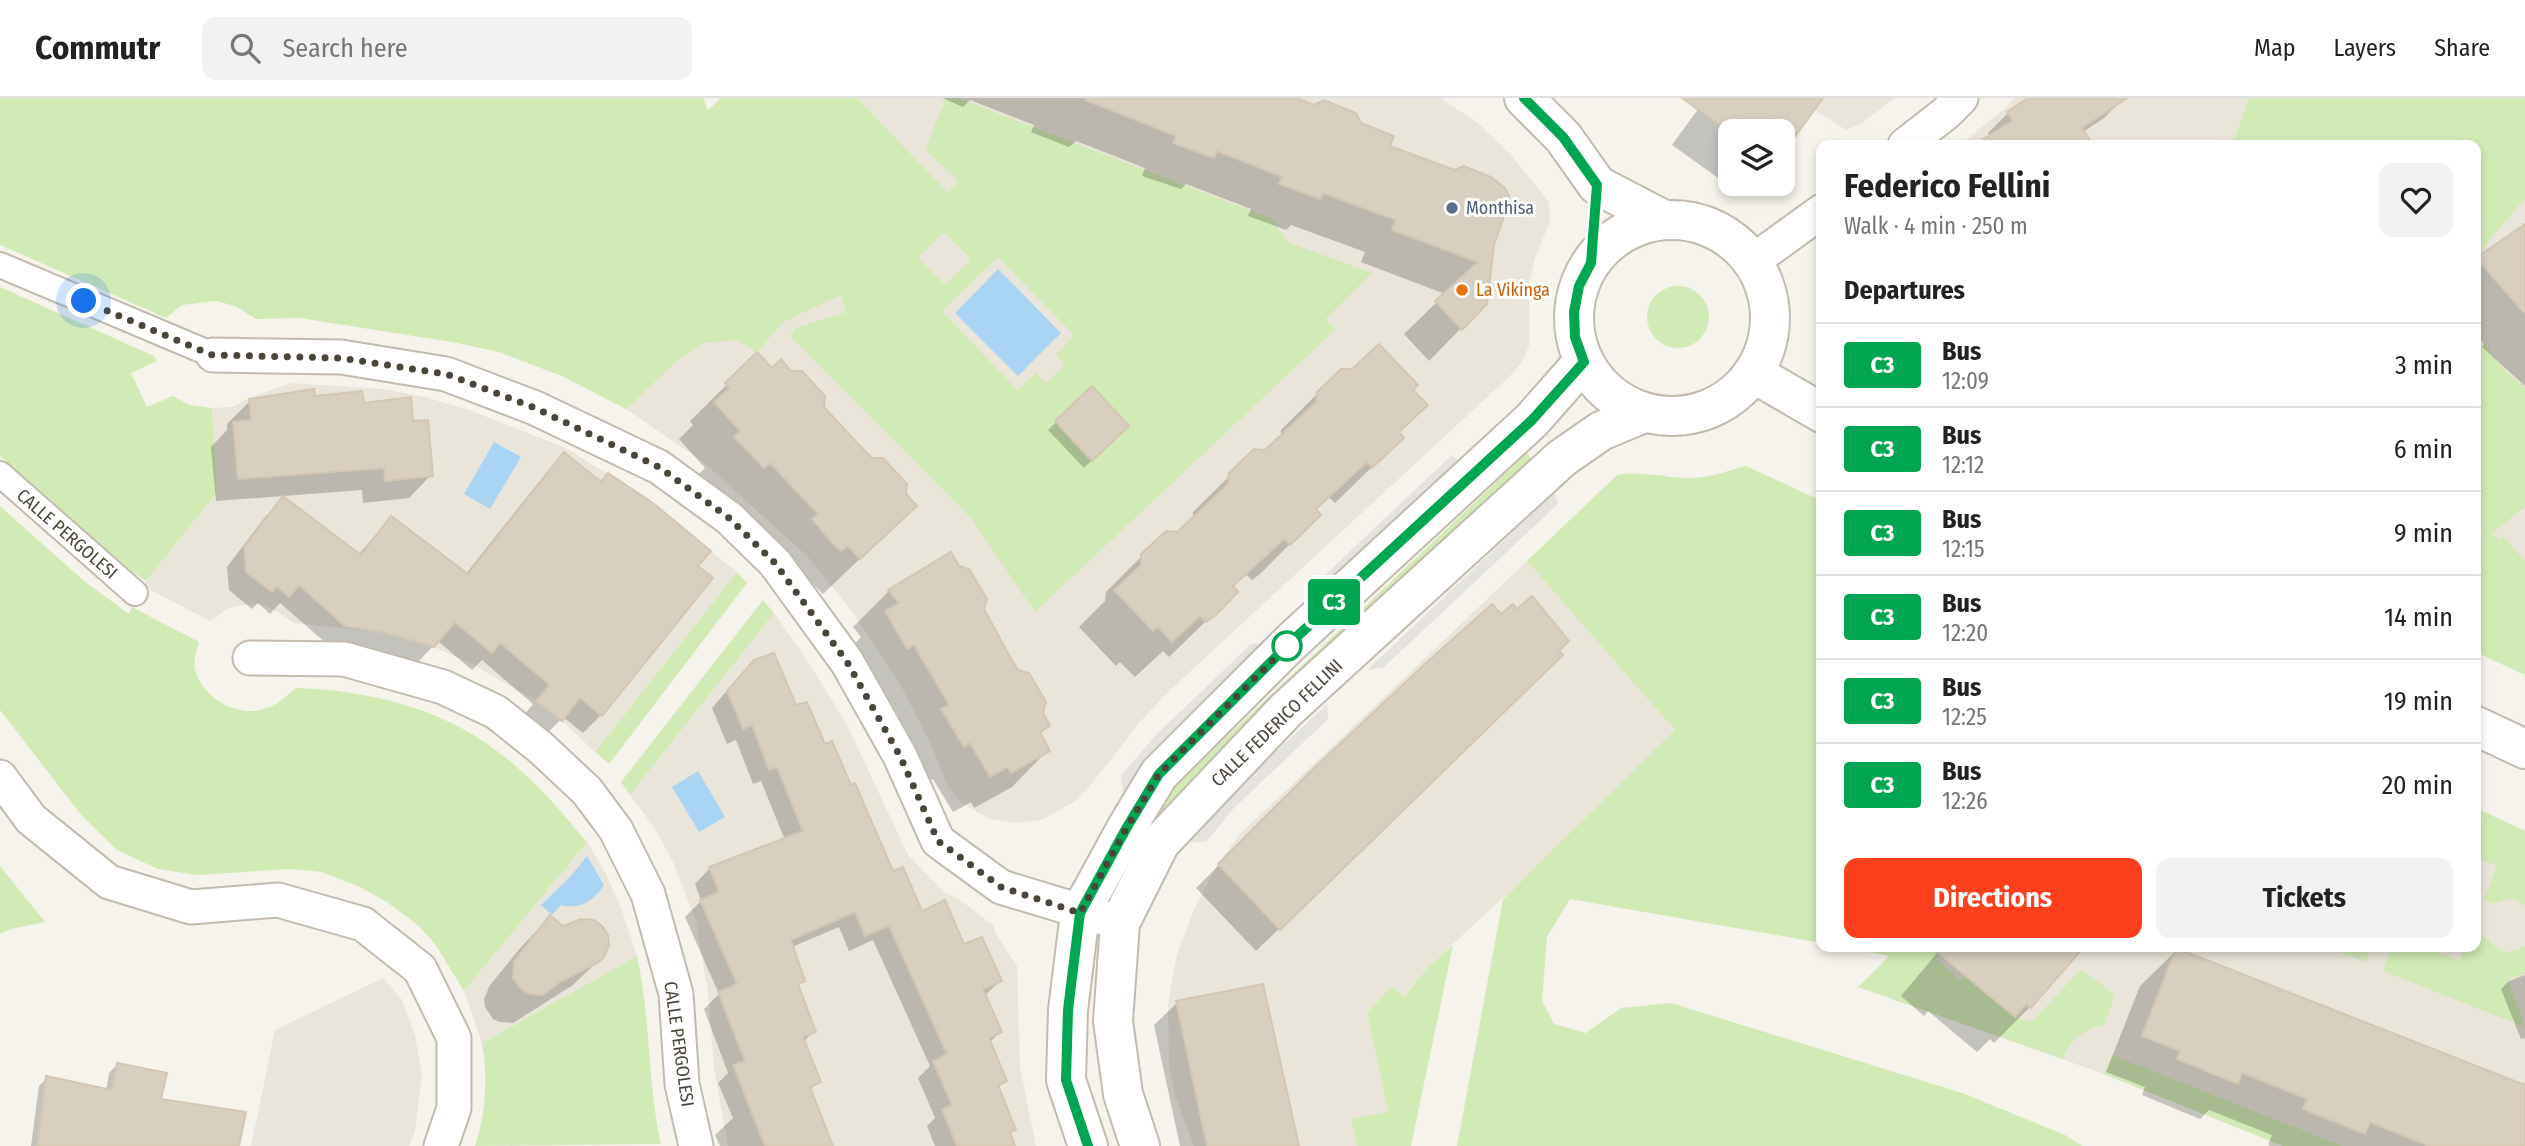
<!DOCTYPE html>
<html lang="en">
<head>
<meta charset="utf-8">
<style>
  :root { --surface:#fff; --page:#f2f2f2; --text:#222; --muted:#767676; --line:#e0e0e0; --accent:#fc3f1d }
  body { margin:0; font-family:"Fira Sans Condensed",sans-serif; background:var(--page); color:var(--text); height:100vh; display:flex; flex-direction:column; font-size:26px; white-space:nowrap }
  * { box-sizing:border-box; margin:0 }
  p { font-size:23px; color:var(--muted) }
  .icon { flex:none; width:38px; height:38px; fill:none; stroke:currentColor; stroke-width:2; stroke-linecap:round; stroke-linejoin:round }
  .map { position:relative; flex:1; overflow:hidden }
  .details { position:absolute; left:1816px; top:42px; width:665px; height:812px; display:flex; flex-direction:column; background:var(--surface); border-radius:14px; box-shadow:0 4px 10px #0003 }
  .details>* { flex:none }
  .badge { padding:0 14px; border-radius:5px; font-size:24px; line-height:46px }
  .controls { position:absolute; left:1718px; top:21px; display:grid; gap:14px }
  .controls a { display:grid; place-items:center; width:77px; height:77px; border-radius:14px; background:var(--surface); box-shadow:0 4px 10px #0003; font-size:35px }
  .you { position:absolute; width:35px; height:35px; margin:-18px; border:5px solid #fff; border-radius:50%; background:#1a73e8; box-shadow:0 0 0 10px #1a73e833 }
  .map>.badge { position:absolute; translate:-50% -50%; box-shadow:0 0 0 4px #fff }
  h2 { padding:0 28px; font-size:26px; line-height:63px }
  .round { display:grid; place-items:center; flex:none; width:74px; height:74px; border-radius:14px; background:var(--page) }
  .head { display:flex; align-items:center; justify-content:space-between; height:119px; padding:0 28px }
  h1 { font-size:33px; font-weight:700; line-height:52px }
  .button { display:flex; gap:14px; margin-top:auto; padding:14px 28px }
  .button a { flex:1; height:80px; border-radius:14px; background:var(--accent); color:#fff; font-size:28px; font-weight:700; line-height:80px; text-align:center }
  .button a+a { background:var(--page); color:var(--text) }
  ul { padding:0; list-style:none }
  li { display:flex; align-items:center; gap:21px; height:84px; padding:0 28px; border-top:2px solid var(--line) }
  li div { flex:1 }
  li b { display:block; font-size:26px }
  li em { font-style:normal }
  li .badge { min-width:77px; font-weight:700; text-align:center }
  header { display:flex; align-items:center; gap:42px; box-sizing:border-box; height:98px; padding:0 35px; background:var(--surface); border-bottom:2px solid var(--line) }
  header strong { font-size:33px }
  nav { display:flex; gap:38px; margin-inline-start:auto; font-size:24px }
  .search { width:490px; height:63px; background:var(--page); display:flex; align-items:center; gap:18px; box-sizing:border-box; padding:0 24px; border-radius:14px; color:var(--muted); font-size:26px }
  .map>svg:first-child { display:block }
  .residential { fill:#eae5da }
  .green { fill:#d2eab5; fill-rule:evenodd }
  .parking { fill:#e5e3e0 }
  .water { fill:#a9d4f2 }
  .shadow { fill:#0003 }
  .building { fill:#d8cfc1; stroke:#d3c7b4; stroke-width:2 }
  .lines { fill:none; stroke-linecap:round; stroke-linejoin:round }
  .pedestrian-casing { stroke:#c2bbae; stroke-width:28 }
  .minor-casing { stroke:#c2bbae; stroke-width:37 }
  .tertiary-casing { stroke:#c2bbae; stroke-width:42 }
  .pedestrian { stroke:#fff; stroke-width:24 }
  .minor { stroke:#fff; stroke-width:33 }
  .tertiary { stroke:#fff; stroke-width:38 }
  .line-casing { stroke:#fff; stroke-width:16 }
  .line { stroke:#00a651; stroke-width:10 }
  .walk { stroke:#4b4439; stroke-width:7; stroke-dasharray:0 12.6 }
  .service-dot { fill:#5c6f8a; stroke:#fff; stroke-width:2.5 }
  .food-dot { fill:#e8710a; stroke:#fff; stroke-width:2.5 }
  .stop-dot { fill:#fff; stroke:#00a651; stroke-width:3.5 }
  .labels { text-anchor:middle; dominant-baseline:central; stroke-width:6; stroke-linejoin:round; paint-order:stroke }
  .service-label { font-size:18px; fill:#4e5e75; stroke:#fff; text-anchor:start }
  .food-label { font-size:18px; fill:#c56008; stroke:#fff; text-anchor:start }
  .street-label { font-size:18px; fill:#4b4439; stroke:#fff }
</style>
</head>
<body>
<header>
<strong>Commutr</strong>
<div class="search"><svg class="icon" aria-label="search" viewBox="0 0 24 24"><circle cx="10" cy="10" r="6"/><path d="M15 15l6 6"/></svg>Search here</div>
<nav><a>Map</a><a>Layers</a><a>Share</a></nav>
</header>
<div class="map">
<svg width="2525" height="1048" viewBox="0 0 2525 1048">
  <rect width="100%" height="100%" fill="#f6f3ec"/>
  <!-- residential -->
  <g class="residential">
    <path d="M721 0H1441L1479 26 1511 57 1549 104 1550 123 1535 160 1529 187V248L1522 264 1509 279 1169 593 1139 625 1090 688 1074 704 1041 722 1017 725 990 721 961 705 947 687 933 651 900 586 851 512 807 458 702 363 626 311 562 278 499 254 458 245Z"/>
    <path d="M1682 0H1895L1861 26 1846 32 1814 12 1783 55V33H1731Z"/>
    <path d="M2014 0H2249L2232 47H1960L2004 11Z"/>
    <path d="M2525 101V577L2476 554V158Z"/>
    <path d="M291 285 383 291 425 299 469 312 566 350 642 398 737 474 595 654 562 623 536 603 474 567 434 549 381 534 293 525 280 515 264 507 249 506 229 510 210 523 145 489 146 483 217 394 212 310 232 309 249 300Z"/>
    <path d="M1527 463 1676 632 1533 772 1429 868 1402 899 1392 888 1367 915 1388 1015 1351 1021 1357 1048H1194L1175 998 1169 966 1168 905 1177 857 1194 811 1218 766 1240 736Z"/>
    <path d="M774 515 809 565 848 629 908 757 945 795 956 799 993 827 996 836 1017 868 1020 969 1036 1048H728L714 970 708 894 696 823 673 764 654 729 630 697Z"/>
    <path d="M2476 710 2525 733V1048H2283L2104 976 1858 889 1898 849H2476Z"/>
    <path d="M587 744 606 776 622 812 637 858 482 945 464 893Z"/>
    <path d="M383 880 402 902 415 937 422 977 415 1033 409 1048H251L275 932Z"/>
  </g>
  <!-- green -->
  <g class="green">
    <path d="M0 0H703L708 12 721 0H857L947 94 959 83 925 52 946 0H958L1272 121 1287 144 1372 175 1325 222 1336 231 1035 514 972 421 790 238 796 230 846 214 841 197 783 224 757 254 737 242 704 245 678 262 626 311 562 278 499 254 458 245 300 220 256 221 235 208 216 203 182 207 166 220 0 147ZM944 134 971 161 945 187 918 160ZM998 159 1074 237 1056 256 1065 267 1046 285 1036 275 1017 292 942 213ZM1092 289 1129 328 1092 363 1055 323Z"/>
    <path d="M2249 0H2525V101L2476 158V47H2232Z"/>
    <circle cx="1678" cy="219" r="31"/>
    <path d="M0 189 154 258 157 263 131 275 147 309 173 298 190 307 212 310 217 394 146 483 110 458 0 358Z"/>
    <path d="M2479 240 2507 275 2525 289V408L2492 436 2499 442 2503 438 2525 463V577L2476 554V242Z"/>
    <path d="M1527 355 1531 361 1185 689 1162 722 1156 718 1179 684Z"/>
    <path d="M1746 368 1822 403V845L1570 801 1547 839 1542 903 1554 926 1586 935 1621 910 1671 905 1962 995 2065 1037 2082 1048H1457L1503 801 1675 632 1527 463 1617 377C1642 372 1669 381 1696 380 1712 379 1730 372 1746 368Z"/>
    <path d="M0 408 84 483 129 516 132 509 199 544C197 552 193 562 195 571 201 599 237 620 264 611 277 608 286 598 296 590 365 592 440 609 497 653 531 678 559 711 587 744L464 893 435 846 419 828 387 804 360 789 321 774 291 771 197 777 158 771 117 752 82 718 0 612Z"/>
    <path d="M737 474 747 485 609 666 595 654Z"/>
    <path d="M763 502 774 515 630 697 621 684Z"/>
    <path d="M2476 710 2525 733V808C2514 799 2506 800 2494 806L2484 802 2497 768 2476 760Z"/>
    <path d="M0 768 45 824 11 831 0 836Z"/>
    <path d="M2476 834C2497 843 2497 864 2525 848V875L2508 882 2525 929 2383 873 2392 849H2423L2459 862 2465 849H2476Z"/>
    <path d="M1453 847 1411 1048H1357L1351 1021 1388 1014 1367 915 1392 888 1403 899 1429 868Z"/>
    <path d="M1840 849H1959L1947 863 1940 856 1936 861 1961 883 1966 878 2015 919 2032 924 2081 871 2115 897 2104 927C2082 932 2071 941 2063 961L1858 889 1890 858Z"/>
    <path d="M2325 849H2372L2366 864Z"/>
    <path d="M637 858C651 920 647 984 661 1046L475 1048C486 1016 488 978 482 945Z"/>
    <path d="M2112 957 2342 1048H2283L2104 976Z"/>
  </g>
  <!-- parking -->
  <g class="parking">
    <path d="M1452 357 1461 365 1308 510V493Z"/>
    <path d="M1555 394 1558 406 1383 570 1367 572Z"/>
    <path d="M1270 545 1163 647 1123 695 1121 678 1155 638 1251 546Z"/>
    <path d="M1327 606 1328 621 1234 710 1207 743 1190 745 1222 704Z"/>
  </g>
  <!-- water -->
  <g class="water">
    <path d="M998 171 1061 235 1018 278 955 215Z"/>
    <path d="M494 344 521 359 490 411 464 396Z"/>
    <path d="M698 673 725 719 699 734 672 689Z"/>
    <path d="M587 758 604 787C594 803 580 812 561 807L552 817 541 807 570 779Z"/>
  </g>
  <!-- shadow -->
  <g class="shadow">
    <path d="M942 0H1291L1359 27 1388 49 1492 146 1485 206 1429 263 1404 236 1445 196 1361 164 1365 154 1291 127 1286 132 1248 118 1251 111 1186 86 1181 91 1142 78 1145 70 1076 43 1069 49 1031 34 1034 27 970 2 963 9Z"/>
    <path d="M1706 0H1820L1783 33H1731V86H1753L1742 97 1672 47Z"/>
    <path d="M2030 0H2124L2104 20 2083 34 2086 40 2079 47H1978L1990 39 1988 35 2008 15Z"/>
    <path d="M2525 128V288L2482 249 2484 246 2476 238V162Z"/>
    <path d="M757 257 772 273 822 309 915 408 823 496 810 483 804 488 782 453 733 400 727 405 699 376 705 370 679 341 693 327 690 323Z"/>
    <path d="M1092 291 1127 328 1084 370 1048 332Z"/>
    <path d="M1411 293 1398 335 1402 340 1335 405 1329 399 1315 412 1319 417 1260 476 1252 482 1246 476 1232 489 1236 494 1169 559 1163 553 1135 579 1120 564 1116 568 1079 529 1105 503 1106 494 1143 457 1178 436 1193 422V414L1255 353 1266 354 1281 340V332L1318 295Z"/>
    <path d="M313 300 363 307 412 325 431 377 409 400 363 405 362 392 216 403 211 349 227 332V326L250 303Z"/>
    <path d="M564 357 696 468 601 617 583 635 563 619 543 640 520 622 533 606 482 562 472 572 438 543 415 567 326 545 280 505 270 516 258 505 252 511 229 492 227 469 265 419 283 401 358 457 391 420 465 477 546 375Z"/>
    <path d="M950 457 1048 628 1039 637 1048 652 1012 689 974 710 971 704 953 714 933 681 927 684 906 649 912 643 877 582 870 586 850 551 861 539 853 529 889 493Z"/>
    <path d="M1538 579 1256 853 1196 790 1313 673Z"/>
    <path d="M738 580 795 609 824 648 892 775 922 815 963 848 1000 883 984 898 1000 934 989 945 1005 983 997 991 1014 1031 1009 1036 1014 1048H935L927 1028 935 1020 918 980 930 968 873 842 849 853 839 829 792 849 803 882 797 889 814 933 803 944 818 983 810 992 831 1048H720L715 1037 733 1020 718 985 728 975 704 911 719 896 685 819 701 803 695 786 710 770 785 742 761 683 753 686 736 642 727 646 712 610Z"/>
    <path d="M550 819 603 858 573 887 513 925 500 924 493 921 485 909 484 901 490 887 522 848Z"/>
    <path d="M1942 849H2080L2030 909 1994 945 1990 941 1977 954 1928 913 1924 918 1901 898Z"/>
    <path d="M2177 852 2525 989V1048H2270L2268 1047 2272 1037 2209 1012 2200 1021 2142 997 2145 989 2106 974 2140 888Z"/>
    <path d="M2525 877V940L2521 941 2501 891 2509 883Z"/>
    <path d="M1177 905 1297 1048H1180L1154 927Z"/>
    <path d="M117 967 159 1002 237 1048H31L39 988 47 980 106 993 109 975Z"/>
  </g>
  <!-- building -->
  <g class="building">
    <path d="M1086 0H1297L1314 7 1324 2 1356 15 1361 25 1394 38 1390 48 1454 72 1464 68 1491 79 1505 90 1509 98 1508 107 1494 147 1487 206 1462 232 1435 203 1478 164 1392 132 1396 122 1323 95 1320 101 1279 86 1282 79 1217 53 1214 60 1173 45 1176 38 1085 2Z"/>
    <path d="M1682 0H1823L1783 55V33L1731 35Z"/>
    <path d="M2028 0H2127L2082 30 2093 47H1974L2012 23 2007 14Z"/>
    <path d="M2525 126V216L2476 160Z"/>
    <path d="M1379 246 1418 287 1413 292 1428 307 1399 334 1404 340 1372 370 1367 364 1316 411 1321 417 1298 440 1290 447 1284 441 1233 488 1238 494 1216 517 1206 524 1200 518 1172 544 1158 529 1153 533 1114 492 1141 467V456L1166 433 1177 434 1228 386 1229 375 1254 351 1265 352 1316 304 1317 294 1341 271H1352Z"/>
    <path d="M757 254 772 270 781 261 791 273H802L825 298 824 309 861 349 872 360H883L907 386 906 396 917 408 860 461 848 448 841 453 832 445 812 421 818 416 770 365 764 370 734 339 740 333 714 304 729 290 725 285Z"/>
    <path d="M1092 288 1129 328 1092 363 1055 323Z"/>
    <path d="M314 291 315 298 362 293 364 305 411 299 413 323 428 322 433 378 385 383 384 370 238 381 233 324 251 322 249 301Z"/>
    <path d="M564 354 601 384 608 375 653 405 711 453 698 468 713 480 602 618 580 600 562 623 536 603 550 587 500 545 492 555 455 524 434 549 387 535 345 528 299 487 289 499 277 488 272 494 246 474 244 449 283 398 361 457 391 418 468 476Z"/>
    <path d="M951 454 959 468 969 471 987 501 984 511 1010 559 1018 572 1029 575 1046 604 1043 615 1050 628 1040 634 1050 653 1011 675 1008 669 990 679 970 645 964 649 941 611 949 607 914 547 907 551 885 513 899 505 888 492Z"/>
    <path d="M1532 498 1569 543 1559 553 1563 557 1280 832 1218 766 1312 672 1424 567 1492 506 1501 516 1513 506 1517 511Z"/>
    <path d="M774 555 796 607 807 604 825 646 832 643 851 687 855 685 893 773 903 769 922 813 945 802 964 846 982 839 1002 883 983 891 1002 934 989 940 1007 983 998 987 1016 1032 1010 1034 1015 1048H957L942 1011 952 1007 933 963 947 956 889 828 865 838 855 814 791 842 805 883 798 886 816 934 803 939 821 984 810 989 833 1048H765L733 967 745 963 718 894 737 886 700 802 719 794 709 769 803 733 777 669 769 672 752 627 743 631 727 593 754 562Z"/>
    <path d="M550 817 563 828 581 821 594 822 602 828 608 837 609 847 604 859 599 864 560 884 543 897 530 896 522 892 513 880 514 863Z"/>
    <path d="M1931 849H2084L2031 910 2026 906 2015 919Z"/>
    <path d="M2176 850 2525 987V1048H2429L2370 1024 2365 1036 2303 1011 2307 1001 2242 975 2238 986 2177 961 2180 953 2142 938Z"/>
    <path d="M1263 886 1299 1048H1207L1176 903Z"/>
    <path d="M117 965 167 975 161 1001 246 1014 239 1048H37L46 978 112 992Z"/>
  </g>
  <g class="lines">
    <!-- pedestrian casing -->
    <g class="pedestrian-casing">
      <g id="pedestrian">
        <path d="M0 167 213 257"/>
        <path d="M0 376 135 495"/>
      </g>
    </g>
    <!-- minor casing -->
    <g class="minor-casing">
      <g id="minor">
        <path d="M1905 47 1946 15 1961 0"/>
        <path d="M1753 163 1822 113"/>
        <path d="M213 257 341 259 446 276 535 310 659 369 729 420 775 465 847 564 900 658 938 743 1001 789 1120 825"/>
        <path d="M250 560 344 561 443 589 496 614 540 649 587 693 616 732 648 796 676 896 682 986 696 1048"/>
        <path d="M0 679 31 721 109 784 191 809 278 802 363 826 420 871 454 940V1010L441 1048"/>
      </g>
    </g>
    <!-- tertiary casing -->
    <g class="tertiary-casing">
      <g id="tertiary">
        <path d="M1524 0 1563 39 1597 87 1664 122"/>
        <circle cx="1672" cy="220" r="98"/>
        <path d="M1753 275 1822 315"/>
        <path d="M2476 628 2525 651"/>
        <path d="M1088 1048 1066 982 1068 912 1080 815 1127 729 1159 676 1290 545 1532 322 1584 263"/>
        <path d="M1140 1048 1123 996 1113 923 1120 825 1160 745 1286 612 1562 360 1601 333 1644 315"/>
      </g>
    </g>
    <!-- pedestrian -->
    <use href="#pedestrian" class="pedestrian"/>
    <!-- minor -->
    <use href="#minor" class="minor"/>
    <!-- tertiary -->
    <use href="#tertiary" class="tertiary"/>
  </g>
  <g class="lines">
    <!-- line casing -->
    <g class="line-casing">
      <path id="line" d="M1088 1048 1066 982 1068 912 1080 815 1127 729 1159 676 1290 545 1532 322 1584 264 1575 239 1574 214 1579 188 1591 165 1597 87 1563 39 1524 0"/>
    </g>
    <!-- line -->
    <use href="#line" class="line"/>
    <!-- walk -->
    <path class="walk" d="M84 203 212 257 341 260 446 276 535 310 659 369 729 420 775 465 847 564 900 658 938 743 1001 789 1080 815 1127 729 1159 676 1290 545 1287 548"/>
  </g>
  <!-- markers -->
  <circle class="service-dot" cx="1452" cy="110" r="7"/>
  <circle class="food-dot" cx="1462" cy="192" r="7"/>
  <circle class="stop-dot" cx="1287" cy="548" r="14"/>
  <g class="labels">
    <!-- service labels -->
    <g class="service-label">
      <text x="1466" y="110">Monthisa</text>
    </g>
    <!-- food labels -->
    <g class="food-label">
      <text x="1476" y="192">La Vikinga</text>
    </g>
    <!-- street labels -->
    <g class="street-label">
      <text transform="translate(67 436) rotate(41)">CALLE PERGOLESI</text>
      <text transform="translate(1277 625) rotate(-44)">CALLE FEDERICO FELLINI</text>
      <text transform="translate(679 946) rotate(82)">CALLE PERGOLESI</text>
    </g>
  </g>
</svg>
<div class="controls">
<a><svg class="icon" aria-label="layers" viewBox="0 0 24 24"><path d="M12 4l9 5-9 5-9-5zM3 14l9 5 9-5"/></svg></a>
</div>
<div class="you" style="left:84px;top:203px"></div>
<b class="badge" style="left:1334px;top:504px;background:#00a651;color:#fff">C3</b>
<section class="details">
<div class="head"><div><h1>Federico Fellini</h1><p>Walk · 4 min · 250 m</p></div><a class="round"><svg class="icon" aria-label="heart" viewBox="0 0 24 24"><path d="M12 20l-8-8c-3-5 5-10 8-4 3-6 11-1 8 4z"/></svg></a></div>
<h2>Departures</h2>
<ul>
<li><span class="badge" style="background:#00a651;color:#fff">C3</span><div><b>Bus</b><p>12:09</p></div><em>3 min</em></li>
<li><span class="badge" style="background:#00a651;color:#fff">C3</span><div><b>Bus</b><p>12:12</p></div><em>6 min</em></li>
<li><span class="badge" style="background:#00a651;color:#fff">C3</span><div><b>Bus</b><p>12:15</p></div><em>9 min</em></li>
<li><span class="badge" style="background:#00a651;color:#fff">C3</span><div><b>Bus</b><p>12:20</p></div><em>14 min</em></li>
<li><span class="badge" style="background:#00a651;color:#fff">C3</span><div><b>Bus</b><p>12:25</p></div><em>19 min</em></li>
<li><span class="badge" style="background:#00a651;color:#fff">C3</span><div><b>Bus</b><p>12:26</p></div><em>20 min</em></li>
</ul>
<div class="button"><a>Directions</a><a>Tickets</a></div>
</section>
</div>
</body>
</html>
